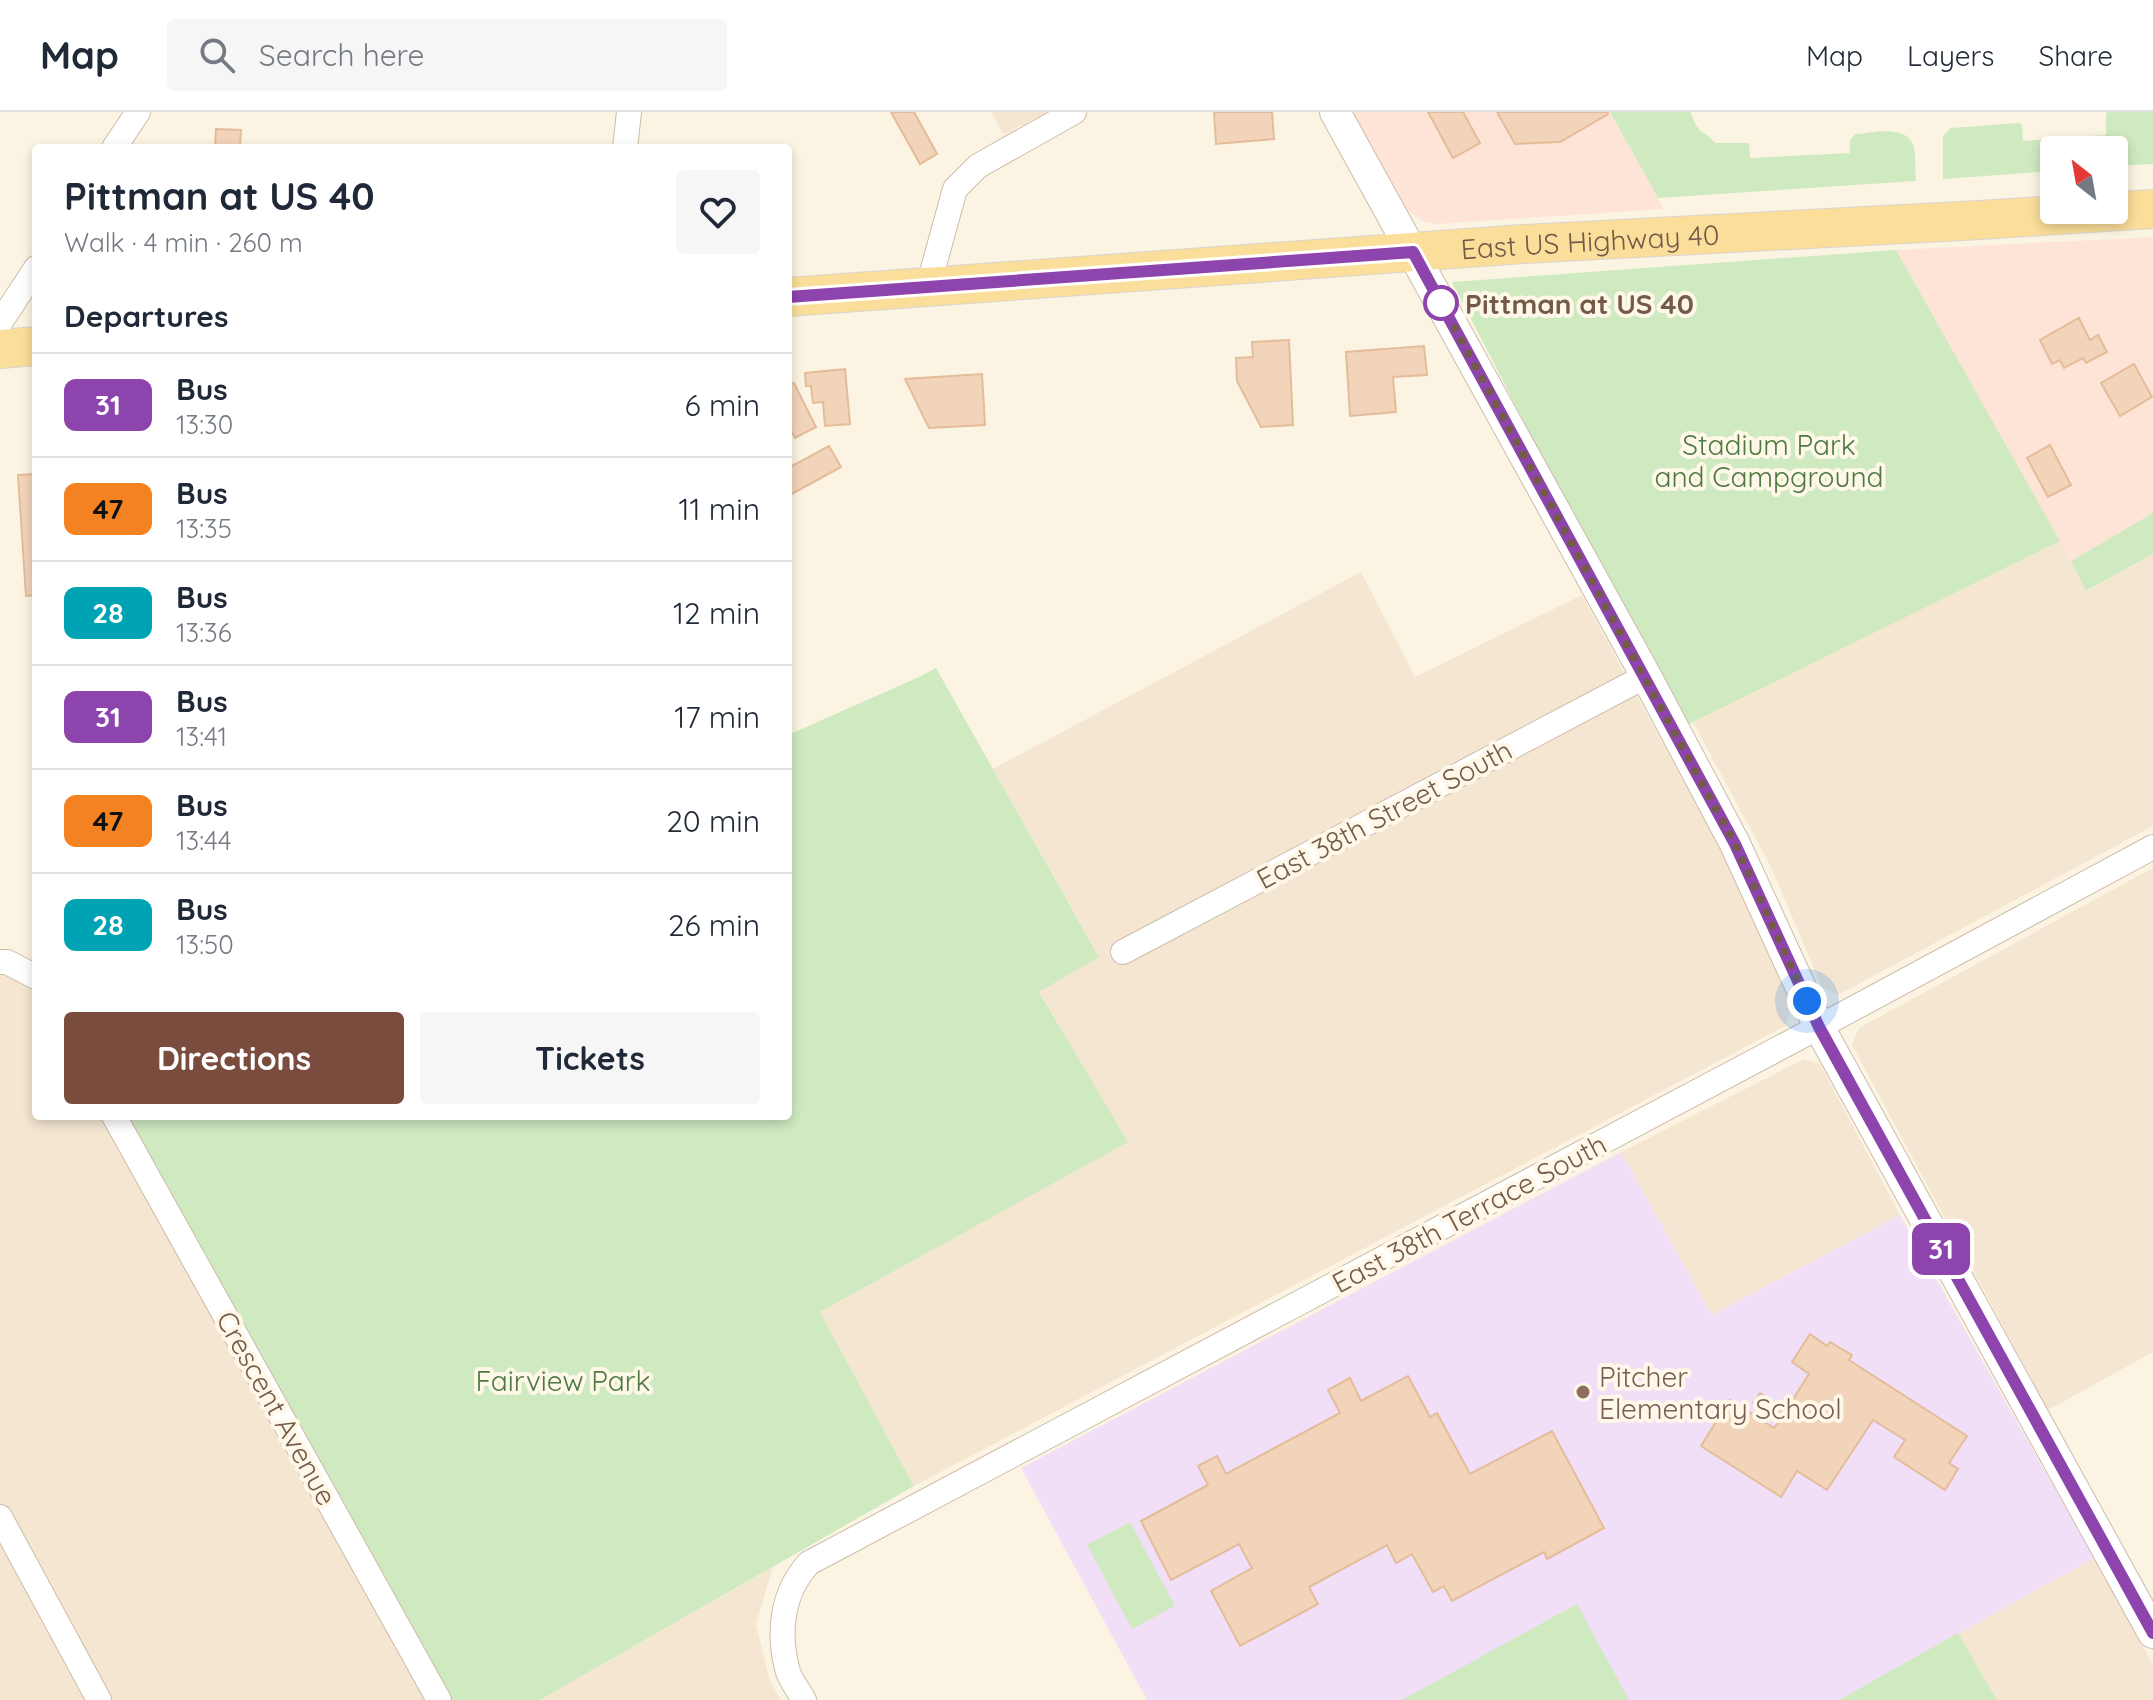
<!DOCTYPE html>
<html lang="en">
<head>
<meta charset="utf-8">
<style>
  :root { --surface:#fff; --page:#f6f6f7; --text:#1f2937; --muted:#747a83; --line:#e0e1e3; --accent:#794c3e }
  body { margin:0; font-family:Quicksand,sans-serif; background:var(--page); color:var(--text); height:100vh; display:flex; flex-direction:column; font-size:30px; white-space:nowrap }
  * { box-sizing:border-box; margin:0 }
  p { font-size:26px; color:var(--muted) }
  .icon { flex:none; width:44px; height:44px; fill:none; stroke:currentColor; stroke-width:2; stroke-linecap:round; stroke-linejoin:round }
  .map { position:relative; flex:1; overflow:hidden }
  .panel { position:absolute; left:32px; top:32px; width:760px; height:976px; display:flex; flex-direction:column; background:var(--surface); border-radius:8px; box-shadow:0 4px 12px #0003 }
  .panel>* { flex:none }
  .badge { padding:0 16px; border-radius:12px; font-size:28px; line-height:52px }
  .needle { width:52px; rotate:329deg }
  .tools { position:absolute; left:2040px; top:24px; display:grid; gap:16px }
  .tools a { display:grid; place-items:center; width:88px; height:88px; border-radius:8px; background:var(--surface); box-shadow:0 4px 12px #0003; font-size:40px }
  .you { position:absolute; width:40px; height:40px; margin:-20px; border:6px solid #fff; border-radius:50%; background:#1a73e8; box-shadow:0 0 0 12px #1a73e833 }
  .map>.badge { position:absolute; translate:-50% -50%; box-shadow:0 0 0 4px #fff }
  h2 { padding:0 32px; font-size:30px; line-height:72px }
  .round { display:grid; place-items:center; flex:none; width:84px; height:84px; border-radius:8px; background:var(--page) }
  .headline { display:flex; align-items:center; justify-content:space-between; height:136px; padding:0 32px }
  h1 { font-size:38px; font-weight:800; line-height:60px }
  .primary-button { display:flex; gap:16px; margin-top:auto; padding:16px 32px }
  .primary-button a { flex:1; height:92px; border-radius:8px; background:var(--accent); color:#fff; font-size:32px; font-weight:800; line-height:92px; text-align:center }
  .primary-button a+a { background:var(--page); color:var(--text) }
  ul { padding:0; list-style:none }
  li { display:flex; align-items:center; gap:24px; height:104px; padding:0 32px; border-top:2px solid var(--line) }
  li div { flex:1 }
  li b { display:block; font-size:30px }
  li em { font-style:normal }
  li .badge { min-width:88px; font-weight:700; text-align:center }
  header { display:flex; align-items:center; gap:48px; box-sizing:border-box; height:112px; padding:0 40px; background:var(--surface); border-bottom:2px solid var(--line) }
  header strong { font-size:38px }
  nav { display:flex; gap:44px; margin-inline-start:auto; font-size:28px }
  .search { width:560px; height:72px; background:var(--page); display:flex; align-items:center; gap:20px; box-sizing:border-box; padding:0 28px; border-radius:8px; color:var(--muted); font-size:30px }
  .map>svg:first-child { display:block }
  .residential { fill:#f4e6d1 }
  .commercial { fill:#fde4d6 }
  .education { fill:#f1dff8 }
  .green { fill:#cfeac1 }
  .building { fill:#f2d4ba; stroke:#e4bc9a; stroke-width:2 }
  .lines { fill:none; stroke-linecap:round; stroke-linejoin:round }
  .minor-casing { stroke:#cdbca9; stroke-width:26 }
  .tertiary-casing { stroke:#cdbca9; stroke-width:32 }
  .primary-casing { stroke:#dbd4d0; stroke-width:40 }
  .minor { stroke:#fff; stroke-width:24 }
  .tertiary { stroke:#fff; stroke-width:30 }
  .primary { stroke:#fbde9a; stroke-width:38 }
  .line-casing { stroke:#fff; stroke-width:18 }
  .line { stroke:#8e44ad; stroke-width:12 }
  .walk { stroke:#745b49; stroke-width:8; stroke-dasharray:0 14.4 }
  .stop-dot { fill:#fff; stroke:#8e44ad; stroke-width:4 }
  .education-dot { fill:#8d6e63; stroke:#fff8e9; stroke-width:3 }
  .labels { text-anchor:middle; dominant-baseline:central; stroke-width:8; stroke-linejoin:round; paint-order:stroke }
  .street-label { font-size:28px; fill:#745b49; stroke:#fff8e9 }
  .stop-label { font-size:28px; font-weight:bold; fill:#745b49; stroke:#fff8e9; text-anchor:start }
  .park-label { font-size:28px; fill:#4d7a41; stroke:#fff8e9 }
  .education-label { font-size:28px; fill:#785e54; stroke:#fff8e9; text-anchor:start }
</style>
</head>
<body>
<header>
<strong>Map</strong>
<div class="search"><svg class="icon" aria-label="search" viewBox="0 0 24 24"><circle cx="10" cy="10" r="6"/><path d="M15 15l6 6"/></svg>Search here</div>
<nav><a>Map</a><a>Layers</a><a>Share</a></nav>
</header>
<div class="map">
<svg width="2153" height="1588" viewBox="0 0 2153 1588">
  <rect width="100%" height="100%" fill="#fcf4e2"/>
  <!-- residential -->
  <g class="residential">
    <path d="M991 0H1047L1004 23Z"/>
    <path d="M2060 429 2087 479 2153 442V714L1838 883 1822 875 1771 755 1693 610Z"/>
    <path d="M1361 460 1415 565 1582 483 1723 742 1792 895 1785 914 914 1374 820 1200 1127 1030 1039 879 1099 844 993 657Z"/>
    <path d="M2153 756V1240L2048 1298 1852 933 1859 916Z"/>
    <path d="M0 861H5L26 869 36 882V1004H105L430 1588H0Z"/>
    <path d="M1804 947 1820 952 1900 1103 1711 1203 1621 1040Z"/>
    <path d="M2094 1446 2153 1553V1588H1997L1958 1521Z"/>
    <path d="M773 1455 756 1512 770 1569 781 1588H540Z"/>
  </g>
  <!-- commercial -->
  <g class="commercial">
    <path d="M1351 0H1610L1664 97 1436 112 1425 110 1409 100 1401 89Z"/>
    <path d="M2153 125V401L2071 449 1896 138Z"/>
  </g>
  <!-- education -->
  <path class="education" d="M1621 1040 1712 1203 1900 1103 2094 1446 1839 1588H1147L1021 1356Z"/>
  <!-- green -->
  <g class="green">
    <path d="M1610 0H1690C1693 6 1696 15 1702 20 1708 24 1710 25 1715 31H1749L1750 46 1850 41V28L1855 22C1873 21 1908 11 1914 36 1916 46 1915 58 1916 69L1658 86Z"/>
    <path d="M2109 0H2153V52L2114 54V38H2054V59L1943 67V24L1951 16 2019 11 2022 13 2023 29 2106 23V1Z"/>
    <path d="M1896 138 2060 429 1675 619 1554 368 1452 170Z"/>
    <path d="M2153 401V442L2086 479 2071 449Z"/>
    <path d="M936 556 1099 845 1039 880 1128 1030 820 1200 914 1374 540 1588H439L114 1004H788V623L919 565Z"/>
    <path d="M1130 1410 1175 1494 1132 1517 1087 1433Z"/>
    <path d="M1577 1492 1629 1588H1402Z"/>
    <path d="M1958 1521 1997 1588H1839Z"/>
  </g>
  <!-- building -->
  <g class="building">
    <path d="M891 0H914L937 42 920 52Z"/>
    <path d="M1214 0H1272L1274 27 1216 32Z"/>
    <path d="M1428 0H1463L1480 31 1453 46Z"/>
    <path d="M1497 0H1607L1608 2 1560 30 1515 32Z"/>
    <path d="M216 17 241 18 240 36H215Z"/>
    <path d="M2079 206 2090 228 2098 223 2107 240 2086 251 2083 246 2064 256 2060 248 2052 252 2040 228Z"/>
    <path d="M1289 228 1293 313 1261 315 1237 269 1236 246 1253 245 1252 230Z"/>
    <path d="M1424 234 1427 263 1393 265 1396 300 1350 304 1346 240Z"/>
    <path d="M2134 252 2152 285 2120 304 2101 271Z"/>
    <path d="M845 257 850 312 825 314 823 290 813 291 811 274H806L805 261Z"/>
    <path d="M982 262 985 313 929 316 905 267Z"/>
    <path d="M794 271 816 315 795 326 788 313V272Z"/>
    <path d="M2050 333 2071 373 2048 385 2027 346Z"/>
    <path d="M829 334 841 355 788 384V356Z"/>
    <path d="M36 362V483L26 484 18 363Z"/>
    <path d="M1810 1222 1827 1234 1830 1230 1852 1243 1849 1248 1967 1324 1949 1351 1958 1357 1945 1378 1894 1345 1905 1328 1873 1308 1827 1378 1797 1359 1781 1385 1701 1334 1730 1288 1774 1316 1780 1308 1753 1291 1760 1281 1786 1298 1809 1262 1792 1250Z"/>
    <path d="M1408 1264 1430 1305 1437 1301 1470 1362 1552 1319 1604 1416 1547 1447 1544 1440 1452 1489 1444 1474 1433 1480 1412 1442 1396 1451 1387 1433 1309 1475 1318 1492 1240 1534 1211 1479 1252 1456 1239 1432 1171 1468 1141 1409 1208 1373 1198 1354 1217 1344 1226 1362 1340 1301 1328 1278 1350 1266 1361 1289Z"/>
  </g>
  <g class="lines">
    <!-- minor casing -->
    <g class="minor-casing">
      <g id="minor">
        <path d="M114 36 138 0"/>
        <path d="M625 36 629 0"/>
        <path d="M928 175 955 77 978 54 1074 0"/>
        <path d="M0 211 36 156"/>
        <path d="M1123 840 1646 564"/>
        <path d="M0 850H7L36 865"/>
        <path d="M114 1004 439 1588"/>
        <path d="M0 1405 99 1588"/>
        <path d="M804 1588C799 1579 791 1569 788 1560 777 1521 782 1480 809 1451L1819 915 2153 735"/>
      </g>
    </g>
    <!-- tertiary casing -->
    <g class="tertiary-casing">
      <path id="tertiary" d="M1335 0 1646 564 1735 732 1819 915 2153 1521"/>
    </g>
    <!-- primary casing -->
    <g class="primary-casing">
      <g id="primary">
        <path id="s1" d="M788 185 1523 132 1980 108 2153 97"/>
        <path d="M0 237 36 234"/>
      </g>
    </g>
    <!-- minor -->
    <use href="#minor" class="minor"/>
    <!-- tertiary -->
    <use href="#tertiary" class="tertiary"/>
    <!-- primary -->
    <use href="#primary" class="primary"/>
  </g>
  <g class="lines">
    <!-- line casing -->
    <g class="line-casing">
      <path id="line" d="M788 185 1413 140 1735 732 1819 915 2153 1521"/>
    </g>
    <!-- line -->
    <use href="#line" class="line"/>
    <!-- walk -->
    <path class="walk" d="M1441 191 1735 732 1807 889"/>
  </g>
  <!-- markers -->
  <circle class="stop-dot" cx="1441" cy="191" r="16"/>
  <circle class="education-dot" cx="1583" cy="1280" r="8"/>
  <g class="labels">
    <!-- street labels -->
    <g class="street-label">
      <text stroke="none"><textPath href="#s1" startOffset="804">East US Highway 40</textPath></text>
      <text transform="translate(1384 702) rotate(-28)">East 38th Street South</text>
      <text transform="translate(1469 1101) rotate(-28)">East 38th Terrace South</text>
      <text transform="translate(277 1296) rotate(61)">Crescent Avenue</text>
    </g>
    <!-- stop labels -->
    <g class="stop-label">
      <text x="1465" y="191">Pittman at US 40</text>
    </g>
    <!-- park labels -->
    <g class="park-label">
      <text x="1769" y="332">Stadium Park<tspan x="1769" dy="32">and Campground</tspan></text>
      <text x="563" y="1268">Fairview Park</text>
    </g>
    <!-- education labels -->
    <g class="education-label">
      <text x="1599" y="1264">Pitcher<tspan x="1599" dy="32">Elementary School</tspan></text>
    </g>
  </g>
</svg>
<div class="tools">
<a><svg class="needle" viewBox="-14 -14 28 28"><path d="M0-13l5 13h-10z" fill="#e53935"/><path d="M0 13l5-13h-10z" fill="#747a83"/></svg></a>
</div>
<div class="you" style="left:1807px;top:889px"></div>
<b class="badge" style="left:1941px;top:1137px;background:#8e44ad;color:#fff">31</b>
<section class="panel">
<div class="headline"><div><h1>Pittman at US 40</h1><p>Walk · 4 min · 260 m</p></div><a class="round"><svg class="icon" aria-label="heart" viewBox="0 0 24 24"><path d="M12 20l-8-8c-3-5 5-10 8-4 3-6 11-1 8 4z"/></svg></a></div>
<h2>Departures</h2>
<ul>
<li><span class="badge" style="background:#8e44ad;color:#fff">31</span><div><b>Bus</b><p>13:30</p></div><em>6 min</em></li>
<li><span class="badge" style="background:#f58220;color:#111">47</span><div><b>Bus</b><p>13:35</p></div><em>11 min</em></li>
<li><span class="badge" style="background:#00a3b4;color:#fff">28</span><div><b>Bus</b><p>13:36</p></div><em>12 min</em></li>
<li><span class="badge" style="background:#8e44ad;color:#fff">31</span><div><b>Bus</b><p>13:41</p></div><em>17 min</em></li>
<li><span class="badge" style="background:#f58220;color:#111">47</span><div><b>Bus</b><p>13:44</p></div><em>20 min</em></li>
<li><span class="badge" style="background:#00a3b4;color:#fff">28</span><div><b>Bus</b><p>13:50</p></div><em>26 min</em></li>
</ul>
<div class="primary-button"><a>Directions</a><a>Tickets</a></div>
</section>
</div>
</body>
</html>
